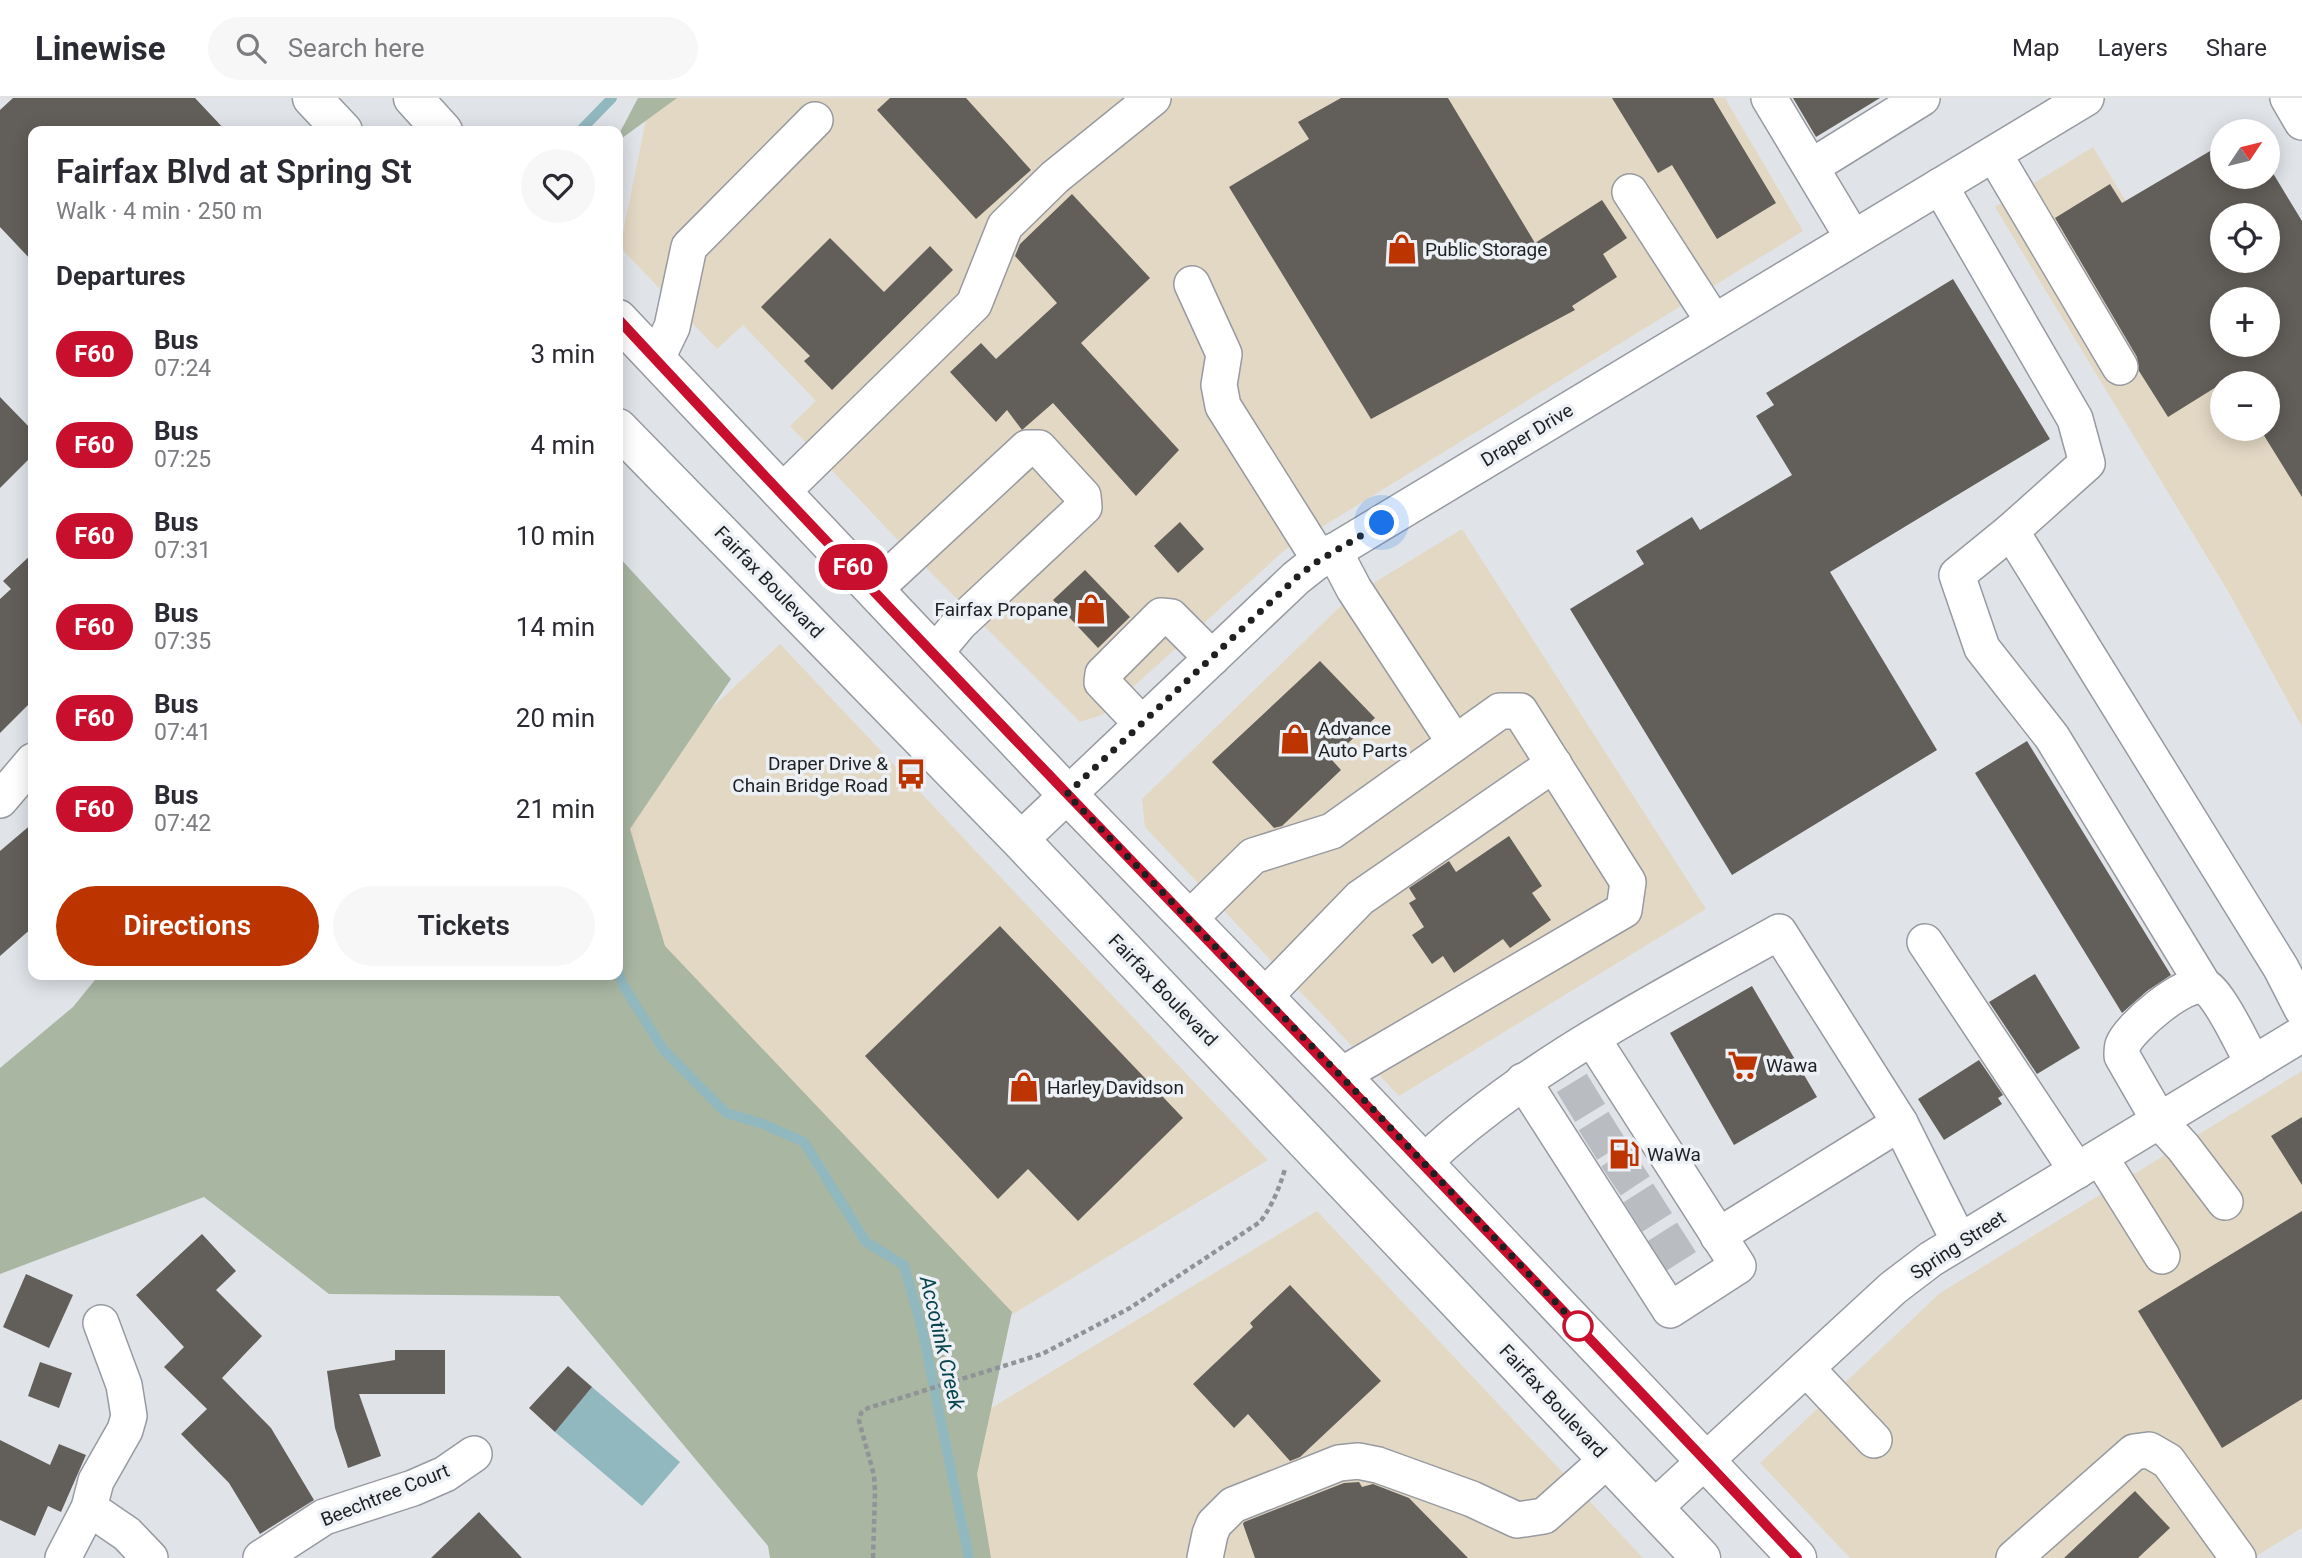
<!DOCTYPE html>
<html lang="en">
<head>
<meta charset="utf-8">
<style>
  :root { --surface:#fff; --page:#f7f7f7; --text:#2b2b33; --muted:#7c7c81; --line:#e1e1e2; --accent:#bc3400 }
  body { margin:0; font-family:Roboto,sans-serif; background:var(--page); color:var(--text); height:100vh; display:flex; flex-direction:column; font-size:26px; white-space:nowrap }
  * { box-sizing:border-box; margin:0 }
  p { font-size:23px; color:var(--muted) }
  .icon { flex:none; width:38px; height:38px; fill:none; stroke:currentColor; stroke-width:2; stroke-linecap:round; stroke-linejoin:round }
  .map { position:relative; flex:1; overflow:hidden }
  .side { position:absolute; left:28px; top:28px; width:595px; height:854px; display:flex; flex-direction:column; background:var(--surface); border-radius:14px; box-shadow:0 4px 18px #0003 }
  .side>* { flex:none }
  .badge { padding:0 14px; border-radius:23px; font-size:24px; line-height:46px }
  .needle { width:46px; rotate:55deg }
  .controls { position:absolute; left:2210px; top:21px; display:grid; gap:14px }
  .controls a { display:grid; place-items:center; width:70px; height:70px; border-radius:50%; background:var(--surface); box-shadow:0 4px 18px #0003; font-size:35px }
  .you { position:absolute; width:35px; height:35px; margin:-18px; border:5px solid #fff; border-radius:50%; background:#1a73e8; box-shadow:0 0 0 10px #1a73e833 }
  .map>.badge { position:absolute; translate:-50% -50%; box-shadow:0 0 0 4px #fff }
  h2 { padding:0 28px; font-size:26px; line-height:63px }
  .round { display:grid; place-items:center; flex:none; width:74px; height:74px; border-radius:37px; background:var(--page) }
  .overview { display:flex; align-items:center; justify-content:space-between; height:119px; padding:0 28px }
  h1 { font-size:33px; font-weight:600; line-height:52px }
  .cta { display:flex; gap:14px; margin-top:auto; padding:14px 28px }
  .cta a { flex:1; height:80px; border-radius:42px; background:var(--accent); color:#fff; font-size:28px; font-weight:600; line-height:80px; text-align:center }
  .cta a+a { background:var(--page); color:var(--text) }
  ul { padding:0; list-style:none }
  li { display:flex; align-items:center; gap:21px; height:91px; padding:0 28px }
  li div { flex:1 }
  li b { display:block; font-size:26px }
  li em { font-style:normal }
  li .badge { min-width:77px; font-weight:700; text-align:center }
  header { display:flex; align-items:center; gap:42px; box-sizing:border-box; height:98px; padding:0 35px; background:var(--surface); border-bottom:2px solid var(--line) }
  header strong { font-size:33px }
  nav { display:flex; gap:38px; margin-inline-start:auto; font-size:24px }
  .search { width:490px; height:63px; background:var(--page); display:flex; align-items:center; gap:18px; box-sizing:border-box; padding:0 24px; border-radius:38px; color:var(--muted); font-size:26px }
  .map>svg:first-child { display:block }
  .commercial { fill:#e3d8c4 }
  .green { fill:#a8b6a2 }
  .water { fill:#92b8bf }
  .lines { fill:none; stroke-linecap:round; stroke-linejoin:round }
  .stream { stroke:#92b8bf; stroke-width:10 }
  .building { fill:#625e59; fill-rule:evenodd }
  .minor-tunnel { stroke:#b9bdc1; stroke-width:35; stroke-dasharray:35 18; stroke-linecap:butt }
  .minor-casing { stroke:#979aa0; stroke-width:38 }
  .major-casing { stroke:#979aa0; stroke-width:41 }
  .path { stroke:#909397; stroke-width:4.5; stroke-dasharray:5 3.5; stroke-linecap:butt }
  .minor { stroke:#fff; stroke-width:35 }
  .major { stroke:#fff; stroke-width:38 }
  .line-casing { stroke:#fff; stroke-width:16 }
  .line { stroke:#c8102e; stroke-width:10 }
  .walk { stroke:#1e2021; stroke-width:7; stroke-dasharray:0 12.6 }
  .stop-dot { fill:#fff; stroke:#c8102e; stroke-width:3.5 }
  .labels { text-anchor:middle; dominant-baseline:central; stroke-width:7; stroke-linejoin:round; paint-order:stroke }
  .poi-label { font-size:19px; fill:#1e2021; stroke:#edf1f6; text-anchor:start }
  .street-label { font-size:19px; fill:#1e2021; stroke:#edf1f6 }
  .water-label { font-size:21px; font-style:italic; fill:#08444d; stroke:#edf1f6 }
</style>
</head>
<body>
<header>
<strong>Linewise</strong>
<div class="search"><svg class="icon" aria-label="search" viewBox="0 0 24 24"><circle cx="10" cy="10" r="6"/><path d="M15 15l6 6"/></svg>Search here</div>
<nav><a>Map</a><a>Layers</a><a>Share</a></nav>
</header>
<div class="map">
<svg width="2302" height="1460" viewBox="0 0 2302 1460">
  <rect width="100%" height="100%" fill="#e0e4e9"/>
  <!-- commercial -->
  <g class="commercial">
    <path d="M667 0H1725L1803 133 1286 451 1102 617 1080 624 891 435 790 328 816 303 743 227 717 251 620 149 647 17Z"/>
    <path d="M2093 49 2236 285H2222V331H2263L2302 395V629L2229 495 1995 109Z"/>
    <path d="M1462 431 1706 811 1399 998 1145 729 1142 701 1349 500Z"/>
    <path d="M780 546 1268 1062 955 1251 618 877V698Z"/>
    <path d="M2302 973V1430L2253 1460H1850L1760 1365 1940 1195Z"/>
    <path d="M1317 1113 1643 1460H980L925 1350Z"/>
  </g>
  <!-- green -->
  <g class="green">
    <path d="M638 0H677L618 43V38Z"/>
    <path d="M618 458 731 581 630 731 665 848 1012 1214 977 1376 991 1460H770L768 1448 559 1198 329 1196 204 1099 0 1176V970L73 909 99 877H618Z"/>
  </g>
  <!-- water -->
  <path class="water" d="M592 1289 680 1364 642 1408 555 1334Z"/>
  <g class="lines">
    <!-- stream -->
    <g class="stream">
      <path d="M580 33 612 0"/>
      <path d="M618 873 623 887 663 951 726 1015 763 1026 804 1044 866 1144 904 1167 922 1231 969 1460"/>
    </g>
  </g>
  <!-- building -->
  <g class="building">
    <path d="M13 0H195L226 33H33V164L0 129V12Z"/>
    <path d="M890 0H966L1031 72 976 121 877 12Z"/>
    <path d="M1341 0H1448L1535 145 1602 102 1627 140 1603 156 1617 179 1572 208 1575 212 1371 321 1229 89 1309 41 1298 24Z"/>
    <path d="M1612 0H1713L1776 105 1717 141 1672 67 1658 75Z"/>
    <path d="M1793 0H1880L1816 39Z"/>
    <path d="M2222 46V79H2268V67L2302 123V399L2260 331H2268V285H2232L2229 281 2168 319 2139 273 2137 259 2055 120 2110 86 2122 105ZM2222 117H2268V163H2222ZM2222 201H2268V247H2222Z"/>
    <path d="M1072 96 1150 180 1081 245 1179 352 1136 398 1053 305 1022 332 1007 312 996 324 950 274 981 245 996 261 1057 205 1015 158 1020 146Z"/>
    <path d="M830 140 884 194 930 148 953 172 832 292 804 263 810 258 761 209Z"/>
    <path d="M1953 181 2050 341 1830 474 1937 652 1732 777 1570 511 1644 466 1636 453 1692 419 1700 432 1792 377 1756 318 1774 307 1766 295Z"/>
    <path d="M0 299 33 333V357L0 390Z"/>
    <path d="M1180 424 1204 451 1178 475 1154 448Z"/>
    <path d="M33 455V602L0 635V501L11 491 3 483Z"/>
    <path d="M1085 472 1130 519 1098 550 1053 502Z"/>
    <path d="M1320 563 1375 620 1331 661 1341 672 1282 728 1274 730 1212 664Z"/>
    <path d="M2027 643 2171 877 2147 893 2122 915 1975 675Z"/>
    <path d="M33 725V829L0 858V753Z"/>
    <path d="M1509 738 1542 788 1532 795 1551 822 1510 850 1503 841 1454 875 1443 858 1432 866 1412 837 1424 829 1409 805 1416 801 1409 790 1449 763 1456 774Z"/>
    <path d="M1000 828 1183 1020 1078 1123 1028 1071 998 1101 865 958Z"/>
    <path d="M2035 876 2080 950 2037 976 1989 904Z"/>
    <path d="M1752 888 1817 999 1734 1047 1670 935Z"/>
    <path d="M1979 962 2003 997 1998 1000 2002 1006 1944 1042 1918 1001Z"/>
    <path d="M2302 1019V1087L2271 1038Z"/>
    <path d="M2302 1113V1301L2222 1350 2138 1213Z"/>
    <path d="M202 1136 236 1173 216 1192 262 1238 222 1280 271 1330 314 1402 260 1436 229 1385 181 1336 207 1311 164 1269 184 1249 136 1197Z"/>
    <path d="M26 1176 73 1197 49 1250 3 1229Z"/>
    <path d="M1290 1187 1381 1283 1300 1359 1290 1363 1248 1316 1234 1330 1193 1286 1253 1229 1250 1225Z"/>
    <path d="M395 1252H445V1296H359L381 1358 348 1370 335 1330 327 1273 395 1262Z"/>
    <path d="M40 1264 72 1275 59 1310 28 1298Z"/>
    <path d="M568 1268 592 1289 555 1334 529 1310Z"/>
    <path d="M0 1342 50 1367 59 1346 86 1357 61 1414 48 1408 35 1438 0 1422Z"/>
    <path d="M1359 1384 1362 1389 1373 1386 1409 1400 1468 1460H1255L1243 1426 1244 1424 1344 1385Z"/>
    <path d="M2135 1393 2170 1430 2138 1460H2064Z"/>
    <path d="M479 1414 522 1460H431Z"/>
  </g>
  <g class="lines">
    <!-- minor-tunnel -->
    <g class="minor-tunnel">
      <path d="M1566 1009 1602 987"/>
      <path d="M1588 1047 1625 1024"/>
      <path d="M1611 1083 1647 1059"/>
      <path d="M1633 1119 1669 1096"/>
      <path d="M1657 1158 1693 1135"/>
    </g>
    <!-- minor casing -->
    <g class="minor-casing">
      <g id="minor">
        <path d="M1769 0 1853 140"/>
        <path d="M2288 0 2302 24"/>
        <path d="M1994 56 2120 269"/>
        <path d="M1811 69 1922 0"/>
        <path d="M1940 88 2075 321 2087 365 2011 433 2281 870 2302 911"/>
        <path d="M1630 94 1714 224"/>
        <path d="M1192 186 1224 256 1219 287 1223 308 1320 462"/>
        <path d="M656 262 672 229 689 149 815 22"/>
        <path d="M782 394 974 206 1005 128 1055 79 1153 0"/>
        <path d="M2011 433 1957 477 1982 550 2052 639 2204 888"/>
        <path d="M1334 453 1354 491 1455 645"/>
        <path d="M874 492 1027 350H1039L1083 398 1084 409 959 526 934 556"/>
        <path d="M1142 626 1102 584 1103 576 1161 518 1171 519 1212 560"/>
        <path d="M0 702 33 663"/>
        <path d="M1020 742 1296 480 1315 465 2086 0"/>
        <path d="M1188 822 1253 758 1332 733 1500 613H1520L1628 784 1624 812 1340 978"/>
        <path d="M1925 844 2077 1073"/>
        <path d="M1264 899 1360 800 1554 666"/>
        <path d="M1523 983 1670 1212 1738 1168 1592 940"/>
        <path d="M2100 1059 2162 1158"/>
        <path d="M1423 1065C1527 967 1656 903 1779 834L1900 1025 1959 1143"/>
        <path d="M2225 1104 2183 1049 2160 1024 2122 958C2122 954 2122 950 2123 947 2129 930 2185 882 2204 888 2218 893 2245 951 2253 966"/>
        <path d="M1718 1138 1900 1025"/>
        <path d="M1806 1270 1874 1342"/>
        <path d="M89 1410 127 1436 150 1460"/>
        <path d="M1654 1410 1893 1190 1931 1161 2302 936"/>
        <path d="M63 1460 89 1410 96 1383 125 1332 129 1318 124 1287 101 1225"/>
        <path d="M261 1460 324 1419 413 1390 445 1376 474 1356"/>
        <path d="M1205 1460 1210 1436 1214 1426 1233 1407 1339 1365 1358 1363 1378 1367 1472 1401 1517 1422 1544 1418 1608 1361"/>
        <path d="M2014 1460 2134 1354 2149 1352 2168 1363 2238 1460"/>
      </g>
    </g>
    <!-- major casing -->
    <g class="major-casing">
      <g id="major">
        <path d="M312 0 343 33"/>
        <path d="M413 0 443 33"/>
        <path d="M618 221 1067 696 1367 1005 1797 1460"/>
        <path d="M618 330 1020 742 1701 1460"/>
      </g>
    </g>
    <!-- path -->
    <path class="path" d="M873 1460 875 1395 874 1377 859 1323 861 1315 868 1310 1042 1256 1130 1210 1260 1124C1272 1108 1279 1091 1285 1071"/>
    <!-- minor -->
    <use href="#minor" class="minor"/>
    <!-- major -->
    <use href="#major" class="major"/>
  </g>
  <g class="lines">
    <!-- line casing -->
    <g class="line-casing">
      <path id="line" d="M618 221C1006 639 1407 1044 1797 1460"/>
    </g>
    <!-- line -->
    <use href="#line" class="line"/>
    <!-- walk -->
    <path class="walk" d="M1382 425 1315 465 1296 480 1067 696 1367 1005 1578 1228"/>
  </g>
  <!-- icons -->
  <defs>
    <g id="shop-bare" transform="scale(2.415)"><path d="M-5-2.5h2.3a2.7 3.5 0 0 1 5.4 0H5L5.5 6h-11ZM-1.5-2.5h3a1.5 2.3 0 0 0-3 0Z" fill="#bc3400" stroke="#edf1f6" stroke-width="2.5" paint-order="stroke"/></g>
    <g id="bus-bare" transform="scale(2.415)"><path d="M-5-6H5V4H4V6H2V4H-2V6H-4V4H-5ZM-3.5-4V0h7V-4ZM-3.5 1.2v1.5H-2V1.2ZM2 1.2v1.5H3.5V1.2Z" fill="#bc3400" stroke="#edf1f6" stroke-width="2.5" paint-order="stroke"/></g>
    <g id="supermarket-bare" transform="scale(2.415)"><path d="M-6-5.5h2.5l.6 2H6L4.5 2H-2.5L-4.4-4H-6ZM-1.5 3.2a1.3 1.3 0 1 0 .1 0ZM3 3.2a1.3 1.3 0 1 0 .1 0Z" fill="#bc3400" stroke="#edf1f6" stroke-width="2.5" paint-order="stroke"/></g>
    <g id="fuel-bare" transform="scale(2.415)"><path d="M-5.5-6h7V0h2V4h1.3V-2.5L3-4.5l.8-.8L6-3V5H2.5V1h-1V6h-7ZM-4.2-4.7v3.2H.2V-4.7Z" fill="#bc3400" stroke="#edf1f6" stroke-width="2.5" paint-order="stroke"/></g>
  </defs>
  <g fill-rule="evenodd">
    <use href="#shop-bare" x="1402" y="151"/>
    <use href="#shop-bare" x="1091" y="511"/>
    <use href="#shop-bare" x="1295" y="641"/>
    <use href="#bus-bare" x="911" y="676"/>
    <use href="#supermarket-bare" x="1743" y="967"/>
    <use href="#shop-bare" x="1024" y="989"/>
    <use href="#fuel-bare" x="1624" y="1056"/>
  </g>
  <!-- markers -->
  <circle class="stop-dot" cx="1578" cy="1228" r="14"/>
  <g class="labels">
    <!-- poi labels -->
    <g class="poi-label">
      <text x="1425" y="151">Public Storage</text>
      <text x="1068" y="511" text-anchor="end">Fairfax Propane</text>
      <text x="1318" y="630">Advance<tspan x="1318" dy="22">Auto Parts</tspan></text>
      <text x="888" y="665" text-anchor="end">Draper Drive &amp;<tspan x="888" dy="22">Chain Bridge Road</tspan></text>
      <text x="1766" y="967">Wawa</text>
      <text x="1047" y="989">Harley Davidson</text>
      <text x="1647" y="1056">WaWa</text>
    </g>
    <!-- street labels -->
    <g class="street-label">
      <text transform="translate(1527 337) rotate(-31)">Draper Drive</text>
      <text transform="translate(769 484) rotate(46)">Fairfax Boulevard</text>
      <text transform="translate(1163 892) rotate(46)">Fairfax Boulevard</text>
      <text transform="translate(1958 1147) rotate(-33)">Spring Street</text>
      <text transform="translate(1553 1303) rotate(47)">Fairfax Boulevard</text>
      <text transform="translate(385 1397) rotate(-22)">Beechtree Court</text>
    </g>
    <!-- water labels -->
    <g class="water-label">
      <text transform="translate(942 1245) rotate(77)">Accotink Creek</text>
    </g>
  </g>
</svg>
<div class="controls">
<a><svg class="needle" viewBox="-14 -14 28 28"><path d="M0-13l5 13h-10z" fill="#e53935"/><path d="M0 13l5-13h-10z" fill="#7c7c81"/></svg></a>
<a><svg class="icon" aria-label="locate" viewBox="0 0 24 24"><circle cx="12" cy="12" r="6"/><path d="M12 2v4M12 18v4M2 12h4M18 12h4"/></svg></a>
<a>+</a>
<a>−</a>
</div>
<div class="you" style="left:1382px;top:425px"></div>
<b class="badge" style="left:853px;top:469px;background:#c8102e;color:#fff">F60</b>
<section class="side">
<div class="overview"><div><h1>Fairfax Blvd at Spring St</h1><p>Walk · 4 min · 250 m</p></div><a class="round"><svg class="icon" aria-label="heart" viewBox="0 0 24 24"><path d="M12 20l-8-8c-3-5 5-10 8-4 3-6 11-1 8 4z"/></svg></a></div>
<h2>Departures</h2>
<ul>
<li><span class="badge" style="background:#c8102e;color:#fff">F60</span><div><b>Bus</b><p>07:24</p></div><em>3 min</em></li>
<li><span class="badge" style="background:#c8102e;color:#fff">F60</span><div><b>Bus</b><p>07:25</p></div><em>4 min</em></li>
<li><span class="badge" style="background:#c8102e;color:#fff">F60</span><div><b>Bus</b><p>07:31</p></div><em>10 min</em></li>
<li><span class="badge" style="background:#c8102e;color:#fff">F60</span><div><b>Bus</b><p>07:35</p></div><em>14 min</em></li>
<li><span class="badge" style="background:#c8102e;color:#fff">F60</span><div><b>Bus</b><p>07:41</p></div><em>20 min</em></li>
<li><span class="badge" style="background:#c8102e;color:#fff">F60</span><div><b>Bus</b><p>07:42</p></div><em>21 min</em></li>
</ul>
<div class="cta"><a>Directions</a><a>Tickets</a></div>
</section>
</div>
</body>
</html>
